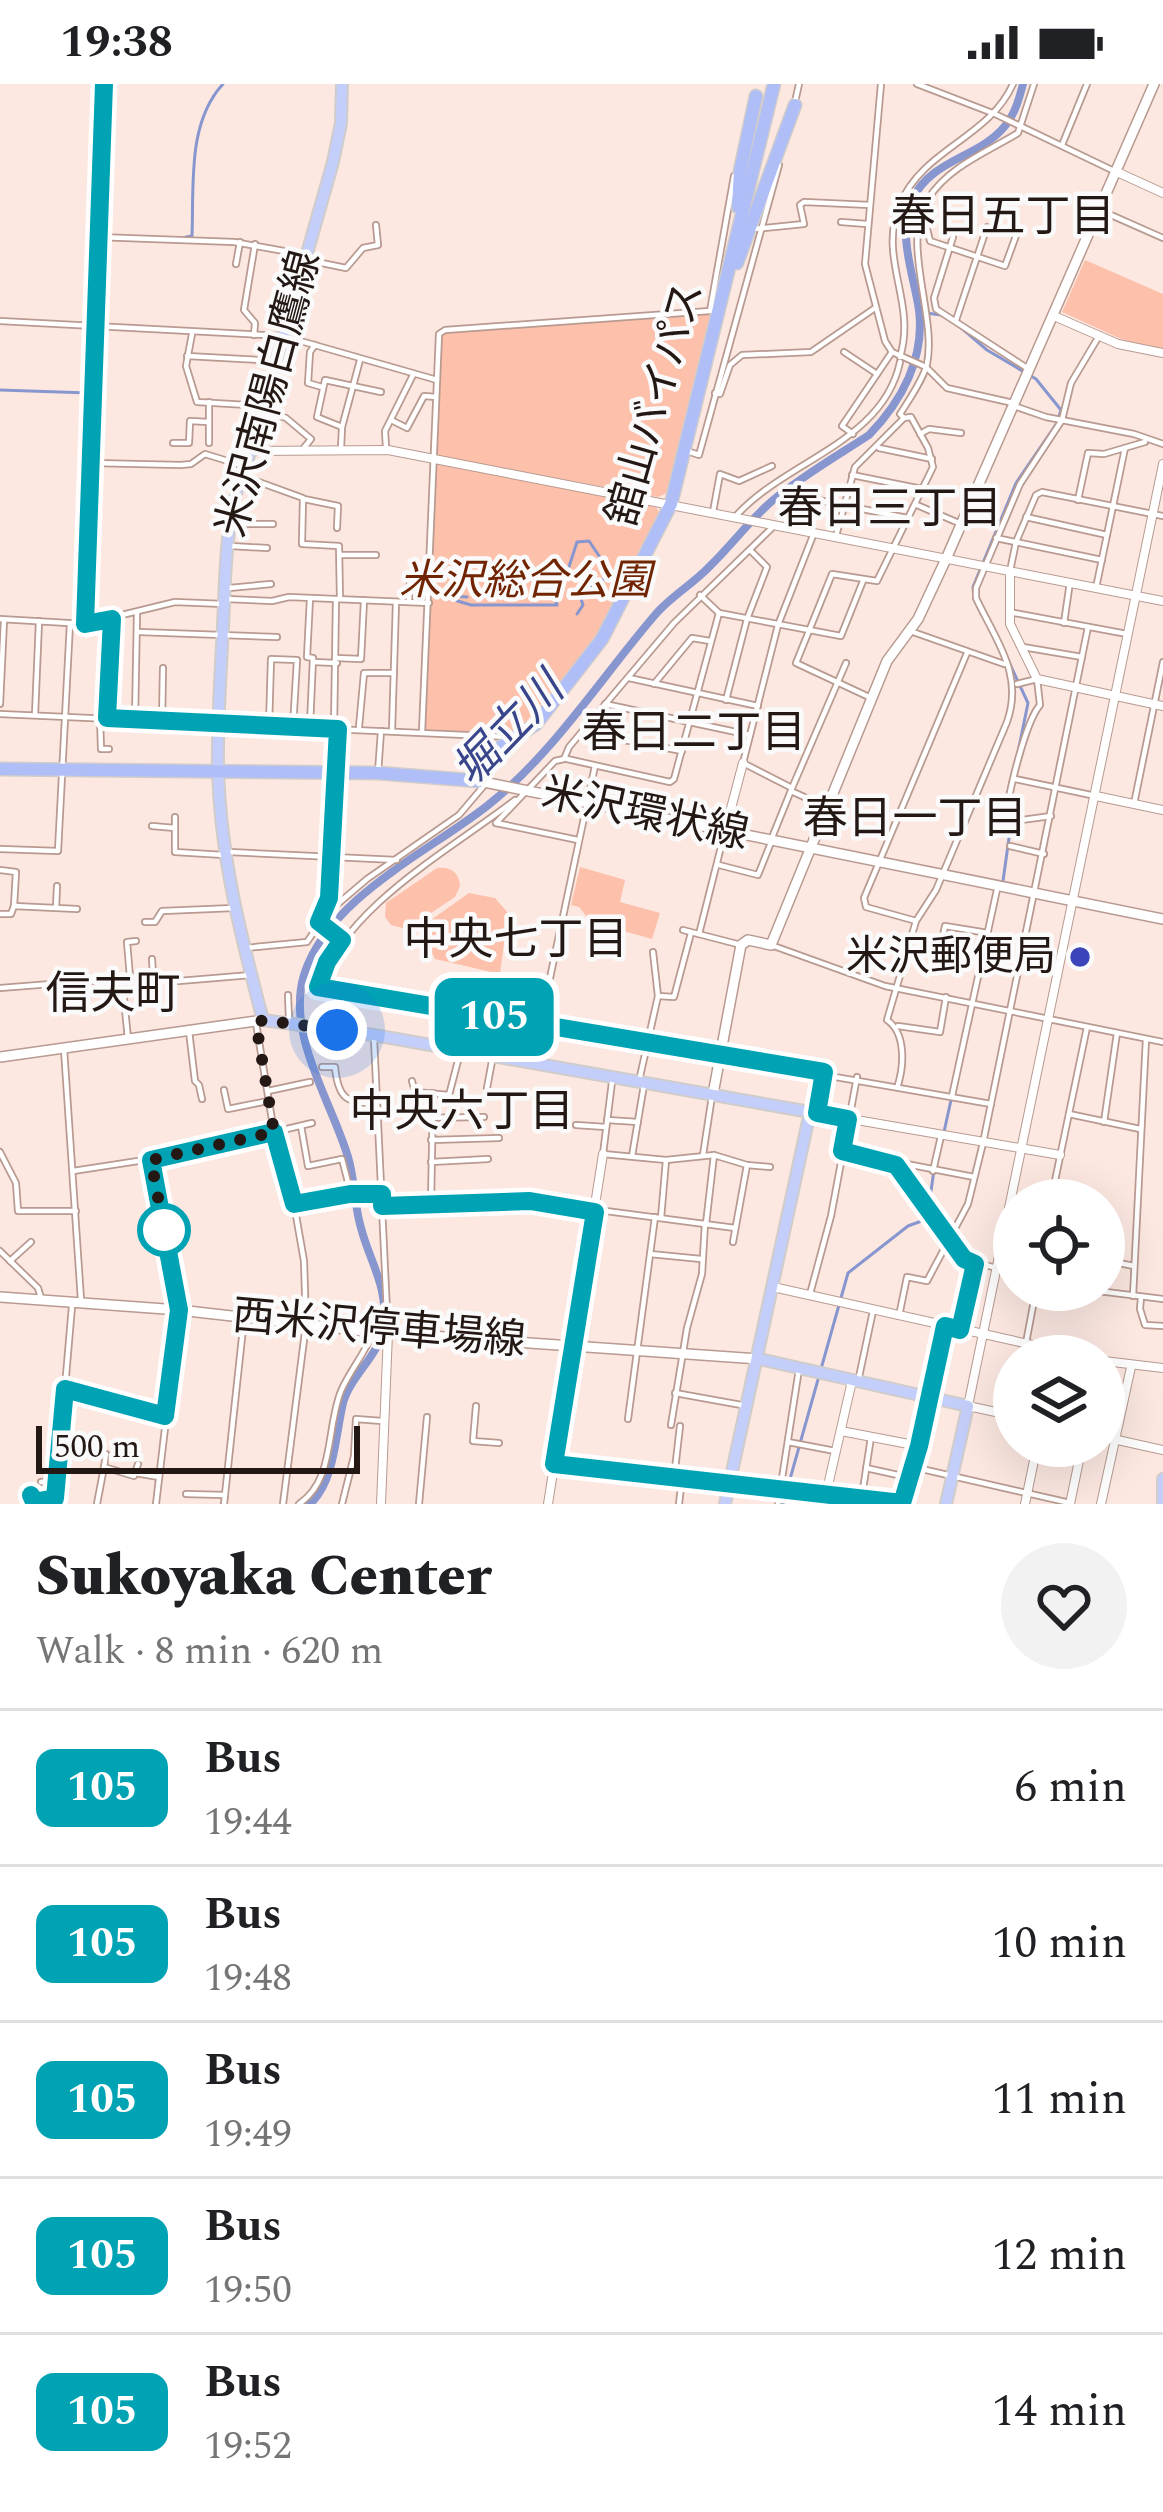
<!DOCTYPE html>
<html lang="en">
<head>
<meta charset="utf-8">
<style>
  :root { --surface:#fff; --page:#f2f2f2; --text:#202124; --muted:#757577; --line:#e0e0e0 }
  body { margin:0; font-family:Spectral,"Noto Sans JP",serif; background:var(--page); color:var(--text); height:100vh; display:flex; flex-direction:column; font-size:45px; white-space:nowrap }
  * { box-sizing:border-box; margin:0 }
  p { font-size:39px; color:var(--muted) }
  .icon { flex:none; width:66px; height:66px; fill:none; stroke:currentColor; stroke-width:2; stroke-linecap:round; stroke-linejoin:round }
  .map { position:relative; height:1420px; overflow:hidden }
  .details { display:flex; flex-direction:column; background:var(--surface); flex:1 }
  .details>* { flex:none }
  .badge { padding:0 24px; border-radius:18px; font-size:42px; line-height:78px }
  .controls { position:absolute; left:993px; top:1095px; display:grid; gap:24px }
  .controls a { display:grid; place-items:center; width:132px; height:132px; border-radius:50%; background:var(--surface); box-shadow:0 12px 48px #0002; font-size:60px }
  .scale { position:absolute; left:36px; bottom:30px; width:324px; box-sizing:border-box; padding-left:12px; border:6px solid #231814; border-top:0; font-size:33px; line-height:42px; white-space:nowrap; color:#231814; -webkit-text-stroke:9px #fafafa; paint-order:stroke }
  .you { position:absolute; width:60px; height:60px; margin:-30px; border:9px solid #fff; border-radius:50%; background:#1a73e8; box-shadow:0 0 0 18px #1a73e833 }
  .map>.badge { position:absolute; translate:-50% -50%; box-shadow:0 0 0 6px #fff }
  .round { display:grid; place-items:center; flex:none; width:126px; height:126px; border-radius:63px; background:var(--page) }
  .overview { display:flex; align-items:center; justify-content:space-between; height:204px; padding:0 36px }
  h1 { font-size:57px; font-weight:800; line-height:90px }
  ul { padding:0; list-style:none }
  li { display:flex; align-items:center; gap:36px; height:156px; padding:0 36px; border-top:3px solid var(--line) }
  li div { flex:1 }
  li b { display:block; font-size:45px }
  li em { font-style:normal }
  li .badge { min-width:132px; font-weight:700; text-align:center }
  .status { display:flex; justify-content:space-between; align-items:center; height:84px; padding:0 60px; background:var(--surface); direction:ltr }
  .status svg { height:33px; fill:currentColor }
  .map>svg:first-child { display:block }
  .green { fill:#fcc0ab }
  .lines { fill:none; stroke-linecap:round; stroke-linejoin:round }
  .stream { stroke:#8796ce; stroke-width:3 }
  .river { stroke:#8796ce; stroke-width:8 }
  .minor-casing { stroke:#b89a90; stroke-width:8 }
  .tertiary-casing { stroke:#b89a90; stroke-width:10 }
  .secondary-casing { stroke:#b89a90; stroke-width:12 }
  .primary-casing { stroke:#cfcccb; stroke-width:14 }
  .trunk-casing { stroke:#cfcccb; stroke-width:15 }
  .minor { stroke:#fff; stroke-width:4.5 }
  .tertiary { stroke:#fff; stroke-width:8 }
  .secondary { stroke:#fff; stroke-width:9 }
  .primary { stroke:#c4cefa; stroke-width:10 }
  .trunk { stroke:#b0bef8; stroke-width:12 }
  .line-casing { stroke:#fff; stroke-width:27 }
  .line { stroke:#00a3b4; stroke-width:18 }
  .walk { stroke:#231814; stroke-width:12; stroke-dasharray:0 21.6 }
  .poi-dot { fill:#3b45b9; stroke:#fafafa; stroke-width:4.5 }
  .stop-dot { fill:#fff; stroke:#00a3b4; stroke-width:6 }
  .labels { text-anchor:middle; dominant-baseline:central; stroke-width:9; stroke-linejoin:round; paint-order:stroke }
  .street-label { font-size:42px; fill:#231814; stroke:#fafafa }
  .park-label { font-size:42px; font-style:italic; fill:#712401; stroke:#fafafa }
  .poi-label { font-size:42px; fill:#231814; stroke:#fafafa; text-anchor:end }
  .neighbourhood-label { font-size:45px; fill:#231814; stroke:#fafafa }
  .water-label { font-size:45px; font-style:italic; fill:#39458a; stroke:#fafafa }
</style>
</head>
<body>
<div class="status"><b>19:38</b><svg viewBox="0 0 49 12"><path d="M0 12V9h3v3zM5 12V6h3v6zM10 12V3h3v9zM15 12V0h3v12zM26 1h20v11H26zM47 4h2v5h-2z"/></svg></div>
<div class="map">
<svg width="1163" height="1420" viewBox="0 0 1163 1420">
  <rect width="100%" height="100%" fill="#fce8e1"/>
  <!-- green -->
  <g class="green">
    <path d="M1085 176 1163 210V266L1121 255 1062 228Z"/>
    <path d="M714 230 667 409 658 413 437 372 441 251 445 248Z"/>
    <path d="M437 379 656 423 660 430 602 552 515 650 425 646Z"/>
    <path d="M580 783 625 796 620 818 660 829 652 855 591 838 579 823 571 821Z"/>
    <path d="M437 784C450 782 459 788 460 802L455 813 407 845 391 841 385 833 386 819Z"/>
    <path d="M469 809 495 814 508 829 500 890 435 875 426 857 428 838Z"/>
  </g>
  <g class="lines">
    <!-- stream -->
    <g class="stream">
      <path d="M186 153 192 152C194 101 187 39 223 0"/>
      <path d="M919 228 941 231"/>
      <path d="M959 242 987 266 1036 295 1061 326 1057 339 1016 399 973 503 974 515 982 531"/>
      <path d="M0 306 89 309 92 245"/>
      <path d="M441 512 471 521H557L552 505 567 489 577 458 589 457 610 488 602 497 584 505 580 512 583 521 577 530"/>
      <path d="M451 512 467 513"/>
      <path d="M1008 576 1028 619 1018 668"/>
      <path d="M1003 797 1009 754 1004 726 1011 695"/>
      <path d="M944 1048 951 1016"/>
      <path d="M783 1420 848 1189 908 1142 927 1135 934 1086"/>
    </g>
    <!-- river -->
    <path class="river" d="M310 1420C335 1397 335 1352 343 1319 351 1290 381 1271 384 1240 388 1203 370 1178 361 1144 354 1121 355 1096 348 1073 331 1016 286 951 304 891 328 814 427 769 487 722 554 669 600 595 655 531 670 513 693 500 709 483 731 462 749 437 772 417 802 392 837 372 869 351 902 317 925 274 919 226 914 191 897 152 912 116 931 75 979 74 1005 42 1015 30 1019 15 1023 0"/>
    <!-- minor casing -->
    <g class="minor-casing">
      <g id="minor">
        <path d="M881 0 865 180 885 257 892 268 926 283 947 304 1013 319"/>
        <path d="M917 0 995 30 1114 87"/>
        <path d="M795 18 799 0"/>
        <path d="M1062 61 1087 0"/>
        <path d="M1102 127 1163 154"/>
        <path d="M841 138 867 140"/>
        <path d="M754 145 804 140 800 121 804 118 870 121"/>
        <path d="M927 145 930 157 1005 182 1017 149"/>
        <path d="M98 153 234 158 306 171"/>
        <path d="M953 153 934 214 936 225 1030 286"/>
        <path d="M307 176 346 184 363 164 378 161 376 141"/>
        <path d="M236 180 240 158"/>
        <path d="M956 236 987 143"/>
        <path d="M0 237 283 252 437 296"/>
        <path d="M192 250 186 282 197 318 264 322"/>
        <path d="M254 251 255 239 244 226 255 160"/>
        <path d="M315 261 310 268 308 299 322 303"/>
        <path d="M844 268 877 290"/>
        <path d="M187 272 277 277"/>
        <path d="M900 273C917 217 877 175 900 120 923 65 989 54 1013 0"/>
        <path d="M715 309 720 310 730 281 742 271 811 268 875 224"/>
        <path d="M1014 322 1046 333 1134 350 1163 360"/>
        <path d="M263 326 286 334 311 355 303 365"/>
        <path d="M904 334 900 330C909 316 923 296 927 280 937 231 900 158 928 115 948 83 987 68 1018 49L1034 0"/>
        <path d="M391 336 407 344 424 312 436 313"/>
        <path d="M342 343 317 333 325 296 381 308"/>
        <path d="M853 350 842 342 892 268"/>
        <path d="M920 350 929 345 961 349"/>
        <path d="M173 359H189L190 337 209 338"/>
        <path d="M209 359V318"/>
        <path d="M386 363 385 347 413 291"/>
        <path d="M341 364 342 343 360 276"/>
        <path d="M879 364 932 375"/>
        <path d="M687 367 699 371 779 81"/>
        <path d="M93 379 181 381 191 380 205 370 244 382"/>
        <path d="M852 391 922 405"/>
        <path d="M245 393 303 414 302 460 339 462 340 515"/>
        <path d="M304 415 338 422 337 444"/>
        <path d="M818 416 907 434"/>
        <path d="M1078 416 1088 369 1104 370 1145 358"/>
        <path d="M917 421 961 440"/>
        <path d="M713 428 720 390 739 397 772 382"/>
        <path d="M735 433C784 377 883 359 900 278"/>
        <path d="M1026 433 1107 451"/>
        <path d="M234 440H273"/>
        <path d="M836 452 855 383 904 334 911 333 928 364 933 383 877 497 832 490 796 579 869 613"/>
        <path d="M996 454 1102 476"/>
        <path d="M231 462 267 464"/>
        <path d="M340 471H376"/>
        <path d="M1010 487 1016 458 1036 411 1042 408 1163 432"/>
        <path d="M229 504 271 500"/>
        <path d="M1096 504 1125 364"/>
        <path d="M700 511 719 529 841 552 863 497"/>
        <path d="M226 515 272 517 289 513 429 519"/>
        <path d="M409 518 410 494"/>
        <path d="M1009 528 1127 550"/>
        <path d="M0 535 85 540 175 518 224 520"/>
        <path d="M1064 539 1070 498"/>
        <path d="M85 540 105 0"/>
        <path d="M139 548 277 553"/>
        <path d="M913 548 1004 580"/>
        <path d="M1023 563 1082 573"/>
        <path d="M336 574 361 575 364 516"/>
        <path d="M313 578 337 579"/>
        <path d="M629 594 758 622"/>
        <path d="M654 600 692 554 710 557"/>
        <path d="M1017 600 1037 595 1040 621C1026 637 1005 717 1007 738L1051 732"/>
        <path d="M726 616 747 535 767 483 751 467"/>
        <path d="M0 620 4 536"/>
        <path d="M605 620 750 651"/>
        <path d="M0 630 510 653"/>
        <path d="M35 631 39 537"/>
        <path d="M100 634 101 665H109"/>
        <path d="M107 634 112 535"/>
        <path d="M135 636 137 529"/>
        <path d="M162 637 163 584"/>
        <path d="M310 641 313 574 307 573 310 514"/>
        <path d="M269 642 271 575 297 576 293 643"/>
        <path d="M359 643 364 589H394"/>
        <path d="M334 644 336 515"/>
        <path d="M392 647 396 518"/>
        <path d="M422 648 439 250 445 246 710 227 734 92"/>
        <path d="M582 648 682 667"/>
        <path d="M567 675 670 698 674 695 719 529"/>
        <path d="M378 689 381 647"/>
        <path d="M1015 695 1091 711"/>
        <path d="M792 704 846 579"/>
        <path d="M791 707 824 722"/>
        <path d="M515 716C446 769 349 820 318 903L991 1020"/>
        <path d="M1134 720 1163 578"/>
        <path d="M175 733V768L224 771"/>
        <path d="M496 739 555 677 564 675 569 663 674 539 775 441"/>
        <path d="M496 739 578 756"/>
        <path d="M152 742 175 744"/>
        <path d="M771 756 792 704 743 679 778 541 814 449"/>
        <path d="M1010 762 1044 770"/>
        <path d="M0 765 58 767 70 539"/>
        <path d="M229 768 397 776"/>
        <path d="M719 781 758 791 772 756"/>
        <path d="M0 786 16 788 14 822"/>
        <path d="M56 824 57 802"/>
        <path d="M0 830H11L14 822 77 825"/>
        <path d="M326 830 338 645"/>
        <path d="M916 837 866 823 864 814 967 569"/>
        <path d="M145 838H155L162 827 234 824"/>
        <path d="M319 838 342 857"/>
        <path d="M683 846 741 861"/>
        <path d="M699 850 725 747"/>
        <path d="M910 853 941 861 945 842 988 849"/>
        <path d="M771 861 885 902 1163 958"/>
        <path d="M245 864 307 858 326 830 367 795 459 731 487 698"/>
        <path d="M152 875 153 892"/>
        <path d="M130 893 127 858 136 857"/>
        <path d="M122 895 128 955"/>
        <path d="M0 904 153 892 179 897 251 891"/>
        <path d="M288 911 289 935"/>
        <path d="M658 912 674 913 691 849"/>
        <path d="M256 939 274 1048 294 1120 304 1177 306 1240 283 1420"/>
        <path d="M540 941 595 682"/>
        <path d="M898 942 940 948 946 913"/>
        <path d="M337 946 344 907"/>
        <path d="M189 947 195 997 199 1001 202 1015"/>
        <path d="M374 955 388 1249"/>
        <path d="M448 962 450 944"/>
        <path d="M64 965 81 1216"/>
        <path d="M322 983H335C338 1014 346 1020 377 1019"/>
        <path d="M412 997 415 1008 449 1011 460 969"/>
        <path d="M639 997 658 912 653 868"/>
        <path d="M612 998 603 1070 666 1076 714 1071 747 1081 770 1083"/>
        <path d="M898 1001C904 981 906 949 887 936L916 837 936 806 1007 638C1024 590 996 557 976 514V504L1020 400 1062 336 1071 299 1099 252"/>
        <path d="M487 1004 500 934"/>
        <path d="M224 1006 228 1025 268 1017"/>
        <path d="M268 1007 310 998"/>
        <path d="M952 1012 998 801"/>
        <path d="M817 1029 824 988"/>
        <path d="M1069 1030 1140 1045"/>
        <path d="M415 1034 484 1033"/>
        <path d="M607 1036 638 1038"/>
        <path d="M1104 1038 1117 949"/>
        <path d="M576 1041 606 1043"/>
        <path d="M301 1042 308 1082 342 1075 351 1110"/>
        <path d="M274 1048 312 1039"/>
        <path d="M431 1056 499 1054"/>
        <path d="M0 1068 16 1099 18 1127H76"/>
        <path d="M844 1068 974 1093"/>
        <path d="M703 1071 712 1012"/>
        <path d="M632 1072 644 1001"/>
        <path d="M431 1078 488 1075"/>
        <path d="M896 1081 964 1175 1014 1189"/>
        <path d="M73 1087 138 1077"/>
        <path d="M933 1087 941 1052"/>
        <path d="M1051 1116 1087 943"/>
        <path d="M294 1120 351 1110H382"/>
        <path d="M431 1121 433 1009"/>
        <path d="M382 1122 530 1117 735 1144"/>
        <path d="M661 1134 666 1076"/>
        <path d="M706 1140 714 1071"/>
        <path d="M733 1158 747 1081"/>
        <path d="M0 1167 38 1204 41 1214"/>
        <path d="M650 1170 701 1175"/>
        <path d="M1104 1176 1134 1182"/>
        <path d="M10 1177 31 1158"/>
        <path d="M1090 1206 1163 1215"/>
        <path d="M810 1210 831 1132 857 993"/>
        <path d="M1133 1212 1146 955"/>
        <path d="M1141 1213 1140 1225 1145 1241 1163 1242"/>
        <path d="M899 1232 907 1193 927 1197 968 1120 983 1059 1088 543"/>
        <path d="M961 1244 975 1180"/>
        <path d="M1026 1259 1036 1206"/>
        <path d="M859 1293 873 1227"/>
        <path d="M65 1305 164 1332"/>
        <path d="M675 1309 747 1322"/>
        <path d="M476 1322 473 1357 499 1359"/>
        <path d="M628 1335 655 1133"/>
        <path d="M671 1341 687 1244 702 1190 705 1139"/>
        <path d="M788 1358 835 1367"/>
        <path d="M554 1380 780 1405"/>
        <path d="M104 1383 106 1370"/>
        <path d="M913 1383 1070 1419"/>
        <path d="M866 1384 907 1393"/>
        <path d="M135 1389 159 1393"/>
        <path d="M674 1394 680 1342"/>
        <path d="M41 1398 57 1396"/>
        <path d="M186 1410 225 1411"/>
        <path d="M31 1411 34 1418 55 1414"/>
        <path d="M862 1412 871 1353"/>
        <path d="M860 1413 901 1419"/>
        <path d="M55 1420 72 1222"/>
        <path d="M97 1420 104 1383 134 1392 138 1380"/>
        <path d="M156 1420 179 1226"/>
        <path d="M224 1420 244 1235"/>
        <path d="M299 1420C335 1396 326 1344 341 1307 350 1286 365 1270 373 1248"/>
        <path d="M342 1420 354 1372 356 1335 382 1337"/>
        <path d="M419 1420 427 1333"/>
        <path d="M679 1420 682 1394"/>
        <path d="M778 1420 799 1285"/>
        <path d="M901 1420 919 1362 945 1242"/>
      </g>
    </g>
    <!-- tertiary casing -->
    <g class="tertiary-casing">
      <g id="tertiary">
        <path d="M1117 88 1163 109"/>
        <path d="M1054 232 1118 260 1163 269"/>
        <path d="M251 367 388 366 1163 517"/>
        <path d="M1010 487V540L1037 595 1163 622"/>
        <path d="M1096 712 1163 726"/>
        <path d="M725 747 743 679"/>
        <path d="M810 1028 1060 1071"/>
        <path d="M773 1203 1082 1272"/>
        <path d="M179 1226 151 1076 274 1048"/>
        <path d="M1104 1277 1163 1284"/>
        <path d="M1014 1332 968 1322 1163 380"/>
        <path d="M841 1347 919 1362"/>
        <path d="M1104 1353 1163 1366"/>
        <path d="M780 1405 860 1413 859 1420"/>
        <path d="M826 1410 852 1297"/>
        <path d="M381 1420 388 1249"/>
        <path d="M548 1420 603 1070"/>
        <path d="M1025 1420 1037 1362"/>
        <path d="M1070 1420 1082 1362"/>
        <path d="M1101 1420 1131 1283"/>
      </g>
    </g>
    <!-- secondary casing -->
    <g class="secondary-casing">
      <g id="secondary">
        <path d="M479 697 1163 835"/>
        <path d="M0 973 263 936"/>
        <path d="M713 1010 741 861 748 856 771 861 887 577 918 535 946 475 1154 0"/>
        <path d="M0 1213 179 1226 373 1248 759 1275"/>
      </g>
    </g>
    <!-- primary casing -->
    <g class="primary-casing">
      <g id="primary">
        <path d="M342 0 341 39 333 78 251 367C228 417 226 465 224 519 222 574 217 629 218 684 220 771 241 853 263 936L374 951 810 1028 725 1420"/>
        <path d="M759 1275 968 1322 946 1420"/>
        <path d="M1163 1420V1395"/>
      </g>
    </g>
    <!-- trunk casing -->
    <g class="trunk-casing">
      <g id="trunk">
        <path d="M738 123 740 87 756 12"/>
        <path d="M737 179 795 21"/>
        <path d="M0 685 378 689 479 697 487 672 536 640 602 555 671 420 774 0"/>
      </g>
    </g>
    <!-- minor -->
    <use href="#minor" class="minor"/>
    <!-- tertiary -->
    <use href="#tertiary" class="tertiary"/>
    <!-- secondary -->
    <use href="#secondary" class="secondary"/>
    <!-- primary -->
    <use href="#primary" class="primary"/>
    <!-- trunk -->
    <use href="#trunk" class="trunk"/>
  </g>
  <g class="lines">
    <!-- line casing -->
    <g class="line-casing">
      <path id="line" d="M31 1411 34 1418 55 1414 65 1305 165 1332 179 1226 151 1076 274 1048 294 1120 350 1110H382V1122L530 1117 595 1128 554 1380 902 1419 919 1362 945 1242 960 1246 975 1180 964 1175 896 1081 842 1067 848 1035 817 1029 824 988 318 903 327 878 342 856 319 838 329 814 338 645 107 634 112 535 85 540 104 0"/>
    </g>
    <!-- line -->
    <use href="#line" class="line"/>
    <!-- walk -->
    <path class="walk" d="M164 1146 165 1151 151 1076 274 1048 256 939 263 936 337 946"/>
  </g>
  <!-- markers -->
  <circle class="poi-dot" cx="1080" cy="873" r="12"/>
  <circle class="stop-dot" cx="164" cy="1146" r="24"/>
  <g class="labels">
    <!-- street labels -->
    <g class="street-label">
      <text transform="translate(269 310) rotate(-75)">米沢南陽白鷹線</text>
      <text transform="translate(656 320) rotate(-74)">舘山バイパス</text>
      <text transform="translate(645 730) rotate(12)">米沢環状線</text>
      <text transform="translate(379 1245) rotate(5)">西米沢停車場線</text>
    </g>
    <!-- park labels -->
    <g class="park-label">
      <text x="525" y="497">米沢総合公園</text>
    </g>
    <!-- poi labels -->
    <g class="poi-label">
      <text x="1056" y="873">米沢郵便局</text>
    </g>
    <!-- neighbourhood labels -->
    <g class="neighbourhood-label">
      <text x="1003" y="133">春日五丁目</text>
      <text x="890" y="425">春日三丁目</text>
      <text x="694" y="649">春日二丁目</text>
      <text x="915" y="735">春日一丁目</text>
      <text x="516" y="856">中央七丁目</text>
      <text x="113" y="910">信夫町</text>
      <text x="462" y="1028">中央六丁目</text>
    </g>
    <!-- water labels -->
    <g class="water-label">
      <text transform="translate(509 646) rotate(-46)">堀立川</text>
    </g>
  </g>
</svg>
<div class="controls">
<a><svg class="icon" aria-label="locate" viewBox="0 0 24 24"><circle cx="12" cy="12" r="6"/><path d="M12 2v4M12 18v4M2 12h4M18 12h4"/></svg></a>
<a><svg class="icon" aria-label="layers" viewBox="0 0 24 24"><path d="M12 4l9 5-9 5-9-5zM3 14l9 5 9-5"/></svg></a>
</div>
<div class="scale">500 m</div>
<div class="you" style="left:337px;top:946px"></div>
<b class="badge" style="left:494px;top:933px;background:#00a3b4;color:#fff">105</b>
</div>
<section class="details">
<div class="overview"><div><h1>Sukoyaka Center</h1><p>Walk · 8 min · 620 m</p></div><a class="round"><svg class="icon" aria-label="heart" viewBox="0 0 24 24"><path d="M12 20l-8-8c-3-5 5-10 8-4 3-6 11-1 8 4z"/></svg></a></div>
<ul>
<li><span class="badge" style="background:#00a3b4;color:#fff">105</span><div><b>Bus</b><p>19:44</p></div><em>6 min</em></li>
<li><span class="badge" style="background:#00a3b4;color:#fff">105</span><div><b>Bus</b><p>19:48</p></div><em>10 min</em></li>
<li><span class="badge" style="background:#00a3b4;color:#fff">105</span><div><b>Bus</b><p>19:49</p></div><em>11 min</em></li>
<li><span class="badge" style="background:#00a3b4;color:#fff">105</span><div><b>Bus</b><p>19:50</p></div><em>12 min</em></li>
<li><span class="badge" style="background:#00a3b4;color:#fff">105</span><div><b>Bus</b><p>19:52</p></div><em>14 min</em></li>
</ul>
</section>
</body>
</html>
